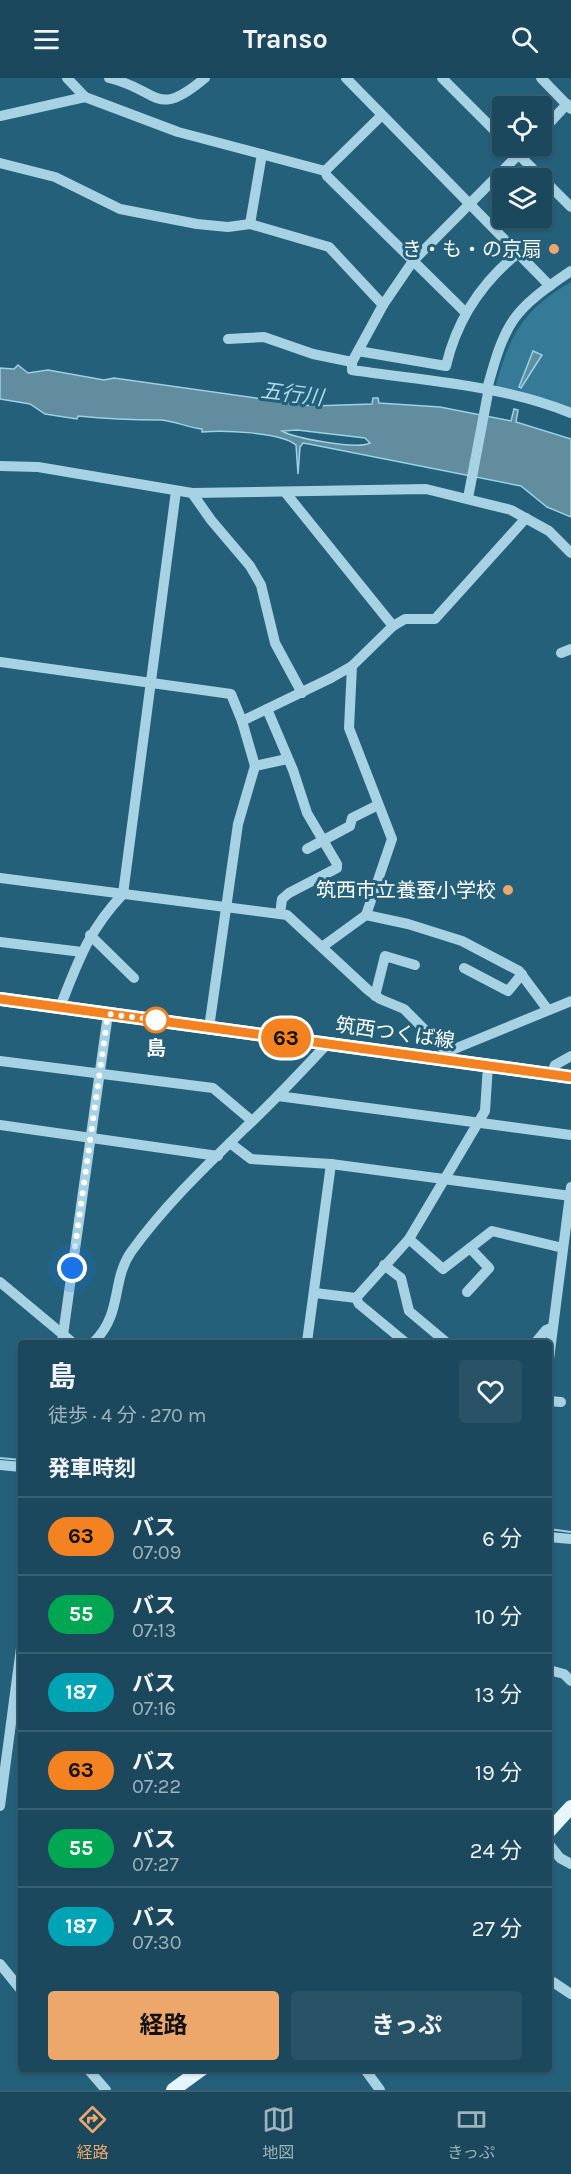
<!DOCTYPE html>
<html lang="ja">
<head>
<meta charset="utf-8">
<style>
  :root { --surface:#1b485c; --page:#285265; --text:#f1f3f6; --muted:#a0b2bb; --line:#396072; --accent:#eea76b }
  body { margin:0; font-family:Karla,"Noto Sans JP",sans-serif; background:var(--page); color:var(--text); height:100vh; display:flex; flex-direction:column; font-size:22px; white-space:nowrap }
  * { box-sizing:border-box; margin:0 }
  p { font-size:20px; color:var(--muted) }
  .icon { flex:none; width:33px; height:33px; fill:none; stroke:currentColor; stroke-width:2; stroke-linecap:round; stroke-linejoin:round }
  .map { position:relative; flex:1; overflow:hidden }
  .sheet { position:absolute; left:18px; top:1262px; width:534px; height:732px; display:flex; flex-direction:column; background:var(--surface); border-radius:6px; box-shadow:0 2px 4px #0004,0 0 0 2px var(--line) }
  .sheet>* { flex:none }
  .badge { padding:0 12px; border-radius:20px; font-size:21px; line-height:39px }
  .tools { position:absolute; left:492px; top:18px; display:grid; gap:12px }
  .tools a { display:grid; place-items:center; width:60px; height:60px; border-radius:6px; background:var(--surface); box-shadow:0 2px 4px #0004,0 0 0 2px var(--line); font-size:30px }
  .you { position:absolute; width:30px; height:30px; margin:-15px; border:4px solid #fff; border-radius:50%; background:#1a73e8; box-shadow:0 0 0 9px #1a73e833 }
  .map>.badge { position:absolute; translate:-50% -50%; box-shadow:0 0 0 3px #fff }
  h2 { padding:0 30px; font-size:22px; line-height:54px }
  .round { display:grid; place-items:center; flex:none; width:63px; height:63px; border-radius:6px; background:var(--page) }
  .head { display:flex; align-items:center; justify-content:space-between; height:102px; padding:0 30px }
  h1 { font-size:28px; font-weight:700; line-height:45px }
  .action { display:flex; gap:12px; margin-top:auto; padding:12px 30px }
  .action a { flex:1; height:69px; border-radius:6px; background:var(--accent); color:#111; font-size:24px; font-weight:700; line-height:69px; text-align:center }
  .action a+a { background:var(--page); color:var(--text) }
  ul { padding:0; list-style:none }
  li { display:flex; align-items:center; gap:18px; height:78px; padding:0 30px; border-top:2px solid var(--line) }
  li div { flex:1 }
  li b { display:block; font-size:22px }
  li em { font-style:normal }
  li .badge { min-width:66px; font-weight:700; text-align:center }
  header { display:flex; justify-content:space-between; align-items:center; height:78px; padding:0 30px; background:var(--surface); font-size:27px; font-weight:700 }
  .menu { display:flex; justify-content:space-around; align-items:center; height:84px; border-top:2px solid var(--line); background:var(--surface); font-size:16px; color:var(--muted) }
  .menu a { display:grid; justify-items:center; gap:3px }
  .menu .selected { color:var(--accent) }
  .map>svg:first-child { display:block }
  .green { fill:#357a96 }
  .water { fill:#618d9f; stroke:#9bd0e5; stroke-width:1.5; fill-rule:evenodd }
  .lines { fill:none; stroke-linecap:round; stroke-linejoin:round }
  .stream { stroke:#9bd0e5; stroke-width:2 }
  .minor { stroke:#a7d2e4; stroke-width:10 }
  .major { stroke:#e7f5fc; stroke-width:14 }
  .line-casing { stroke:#fff; stroke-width:14 }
  .line { stroke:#f58220; stroke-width:9 }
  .walk { stroke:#fff; stroke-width:6; stroke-dasharray:0 10.8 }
  .poi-dot { fill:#eea76b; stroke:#24607a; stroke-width:2 }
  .stop-dot { fill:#fff; stroke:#f58220; stroke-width:3 }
  .labels { text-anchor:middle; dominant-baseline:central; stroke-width:6; stroke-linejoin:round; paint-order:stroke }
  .poi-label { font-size:20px; fill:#fff; stroke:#24607a; text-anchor:end }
  .street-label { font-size:20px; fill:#fff; stroke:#24607a }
  .stop-label { font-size:20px; font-weight:bold; fill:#fff; stroke:#24607a }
  .water-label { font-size:21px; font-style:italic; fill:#b2dbec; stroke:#24607a }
</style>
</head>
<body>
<header><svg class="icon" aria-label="menu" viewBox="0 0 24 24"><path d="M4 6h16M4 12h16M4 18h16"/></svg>Transo<svg class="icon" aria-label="search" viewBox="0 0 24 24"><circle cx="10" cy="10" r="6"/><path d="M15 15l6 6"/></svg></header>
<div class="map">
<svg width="571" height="2012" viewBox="0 0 571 2012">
  <rect width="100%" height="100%" fill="#24607a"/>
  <!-- green -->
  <path class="green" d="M571 204V333L500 311 496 307C510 256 524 231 571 204Z"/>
  <!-- water -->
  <g class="water">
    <path d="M533 273 542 277 521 310 519 309Z"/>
    <path d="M18 287 28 295 48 292 104 302 114 300 313 328 372 326 373 320H378L379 325 440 329 511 343 514 331 518 332 516 344 571 361V439L547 429 521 408 309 366 303 365 300 369 298 396 296 367C281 354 223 352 202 354V351C189 350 175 343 161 342 133 342 107 341 78 338L77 341 45 336 30 326 0 321V290L14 291ZM297 352 365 360 370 365C357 372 294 360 282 353Z"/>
  </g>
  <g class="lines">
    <!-- stream -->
    <g class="stream">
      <path d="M0 1380 21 1382"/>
      <path d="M549 1451 571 1454"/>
    </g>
    <!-- minor -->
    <g class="minor">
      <path d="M67 0 85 19 178 54 325 93 327 98 465 234"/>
      <path d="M109 0C160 12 155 42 205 0"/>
      <path d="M346 0 550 208"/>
      <path d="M442 0 502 60"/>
      <path d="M541 0 571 31"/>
      <path d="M0 38 85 19"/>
      <path d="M542 53 567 26"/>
      <path d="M510 68 571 129"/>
      <path d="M527 68 413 183 383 227 352 284V292C426 303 502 307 571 335"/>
      <path d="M262 76 250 146 329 169 383 227"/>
      <path d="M0 85 55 99 120 131 197 146 228 149 250 146"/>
      <path d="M325 93 381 38"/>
      <path d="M228 261 264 259 313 276 352 284"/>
      <path d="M358 273 446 288C457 241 481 205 518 175"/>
      <path d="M0 388 38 389 192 415 426 411 511 432 549 453 571 475"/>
      <path d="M285 414 393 548"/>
      <path d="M192 415 211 442 250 488 261 507 275 565 302 615"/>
      <path d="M468 420 488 315 487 311C506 242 512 233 571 193"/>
      <path d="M561 575 571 571"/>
      <path d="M0 584 231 616 242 643 255 688 238 746 209 950"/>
      <path d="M267 631 293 692 307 735 337 786V790L289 815 282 821 280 836"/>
      <path d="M242 643 331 600 352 588 393 548 405 541H435L526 440"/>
      <path d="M255 688 287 681"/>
      <path d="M307 771 350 748 352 740 378 727"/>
      <path d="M0 800 287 837 368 912 380 921 404 931 456 983"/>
      <path d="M366 837 408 846 462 863 519 893 548 932"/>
      <path d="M90 857 134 900"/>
      <path d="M0 864 82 874"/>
      <path d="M322 869 366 837 392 761 349 650 352 588"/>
      <path d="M464 890 508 913 522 896"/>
      <path d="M375 918 385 878 415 887"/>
      <path d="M60 929C78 884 88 853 123 816L176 413"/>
      <path d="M447 974 571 923"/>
      <path d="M0 983 213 1010 252 1043"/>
      <path d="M551 996 555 987 571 978"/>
      <path d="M278 1018 571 1057"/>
      <path d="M0 1047 218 1078"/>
      <path d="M230 1065 251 1081 331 1086 571 1118"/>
      <path d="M409 1161 443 1191 492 1153 563 1170"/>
      <path d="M384 1187 401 1200 409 1233 446 1264"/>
      <path d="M0 1204 72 1264"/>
      <path d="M467 1214 489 1190 470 1170"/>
      <path d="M315 1215 356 1220 359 1226 405 1264"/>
      <path d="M356 1220 409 1161 485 1033 488 987"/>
      <path d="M62 1264 108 936"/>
      <path d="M94 1264C123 1235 111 1203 131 1174 164 1128 205 1089 245 1050 274 1023 301 994 328 965"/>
      <path d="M307 1264 331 1086"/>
      <path d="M536 1264 546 1252 553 1249"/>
      <path d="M549 1281 571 1109"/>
      <path d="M549 1323 561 1324"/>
      <path d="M0 1387 21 1389"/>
      <path d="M549 1459 571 1461"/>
      <path d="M549 1592 564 1596 571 1603"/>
      <path d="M0 1728 21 1570"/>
      <path d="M549 1766 560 1780 571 1786"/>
      <path d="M0 1886 21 1912"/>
      <path d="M553 1904 571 1916"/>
      <path d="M87 1990 106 2012"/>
      <path d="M364 1990 380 2012"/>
    </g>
    <!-- major -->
    <g class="major">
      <path d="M0 921 571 999"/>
      <path d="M549 1753 571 1729"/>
      <path d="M173 2012 203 1990"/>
    </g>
  </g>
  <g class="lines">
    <!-- line casing -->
    <g class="line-casing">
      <path id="line" d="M0 921 571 999"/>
    </g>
    <!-- line -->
    <use href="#line" class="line"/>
    <!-- walk -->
    <path class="walk" d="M72 1190 108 936 156 942"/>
  </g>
  <!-- markers -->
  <g class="poi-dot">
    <circle cx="554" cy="171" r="6"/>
    <circle cx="508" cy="812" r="6"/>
  </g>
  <circle class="stop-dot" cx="156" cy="942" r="12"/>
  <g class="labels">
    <!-- poi labels -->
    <g class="poi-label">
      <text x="542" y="171">き・も・の京扇</text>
      <text x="496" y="812">筑西市立養蚕小学校</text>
    </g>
    <!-- street labels -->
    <g class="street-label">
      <text transform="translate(395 955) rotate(8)">筑西つくば線</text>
    </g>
    <!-- stop labels -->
    <g class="stop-label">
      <text x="156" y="970">島</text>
    </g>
    <!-- water labels -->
    <g class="water-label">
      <text transform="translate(292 316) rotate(7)">五行川</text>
    </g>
  </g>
</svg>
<div class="tools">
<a><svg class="icon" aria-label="locate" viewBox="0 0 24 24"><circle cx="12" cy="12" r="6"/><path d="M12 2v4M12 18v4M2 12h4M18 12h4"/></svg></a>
<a><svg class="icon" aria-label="layers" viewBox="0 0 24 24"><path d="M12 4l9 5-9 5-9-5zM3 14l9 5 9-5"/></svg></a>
</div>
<div class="you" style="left:72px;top:1190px"></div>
<b class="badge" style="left:286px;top:960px;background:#f58220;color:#111">63</b>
<section class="sheet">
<div class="head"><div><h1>島</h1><p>徒歩 · 4 分 · 270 m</p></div><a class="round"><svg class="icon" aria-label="heart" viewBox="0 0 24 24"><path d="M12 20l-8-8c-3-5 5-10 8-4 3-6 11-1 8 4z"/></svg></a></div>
<h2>発車時刻</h2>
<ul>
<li><span class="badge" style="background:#f58220;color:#111">63</span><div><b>バス</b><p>07:09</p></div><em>6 分</em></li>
<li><span class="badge" style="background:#00a651;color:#fff">55</span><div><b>バス</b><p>07:13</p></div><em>10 分</em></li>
<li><span class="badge" style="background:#00a3b4;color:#fff">187</span><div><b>バス</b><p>07:16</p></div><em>13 分</em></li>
<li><span class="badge" style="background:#f58220;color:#111">63</span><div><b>バス</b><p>07:22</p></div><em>19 分</em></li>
<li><span class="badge" style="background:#00a651;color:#fff">55</span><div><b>バス</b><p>07:27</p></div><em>24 分</em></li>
<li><span class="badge" style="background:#00a3b4;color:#fff">187</span><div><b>バス</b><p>07:30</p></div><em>27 分</em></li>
</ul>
<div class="action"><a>経路</a><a>きっぷ</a></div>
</section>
</div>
<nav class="menu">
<a class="selected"><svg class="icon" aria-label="directions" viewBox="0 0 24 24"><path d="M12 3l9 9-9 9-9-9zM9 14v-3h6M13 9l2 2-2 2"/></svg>経路</a>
<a><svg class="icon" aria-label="map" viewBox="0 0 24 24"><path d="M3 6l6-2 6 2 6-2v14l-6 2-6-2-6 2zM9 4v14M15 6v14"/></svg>地図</a>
<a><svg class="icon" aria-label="tickets" viewBox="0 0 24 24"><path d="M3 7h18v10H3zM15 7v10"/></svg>きっぷ</a>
</nav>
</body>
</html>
